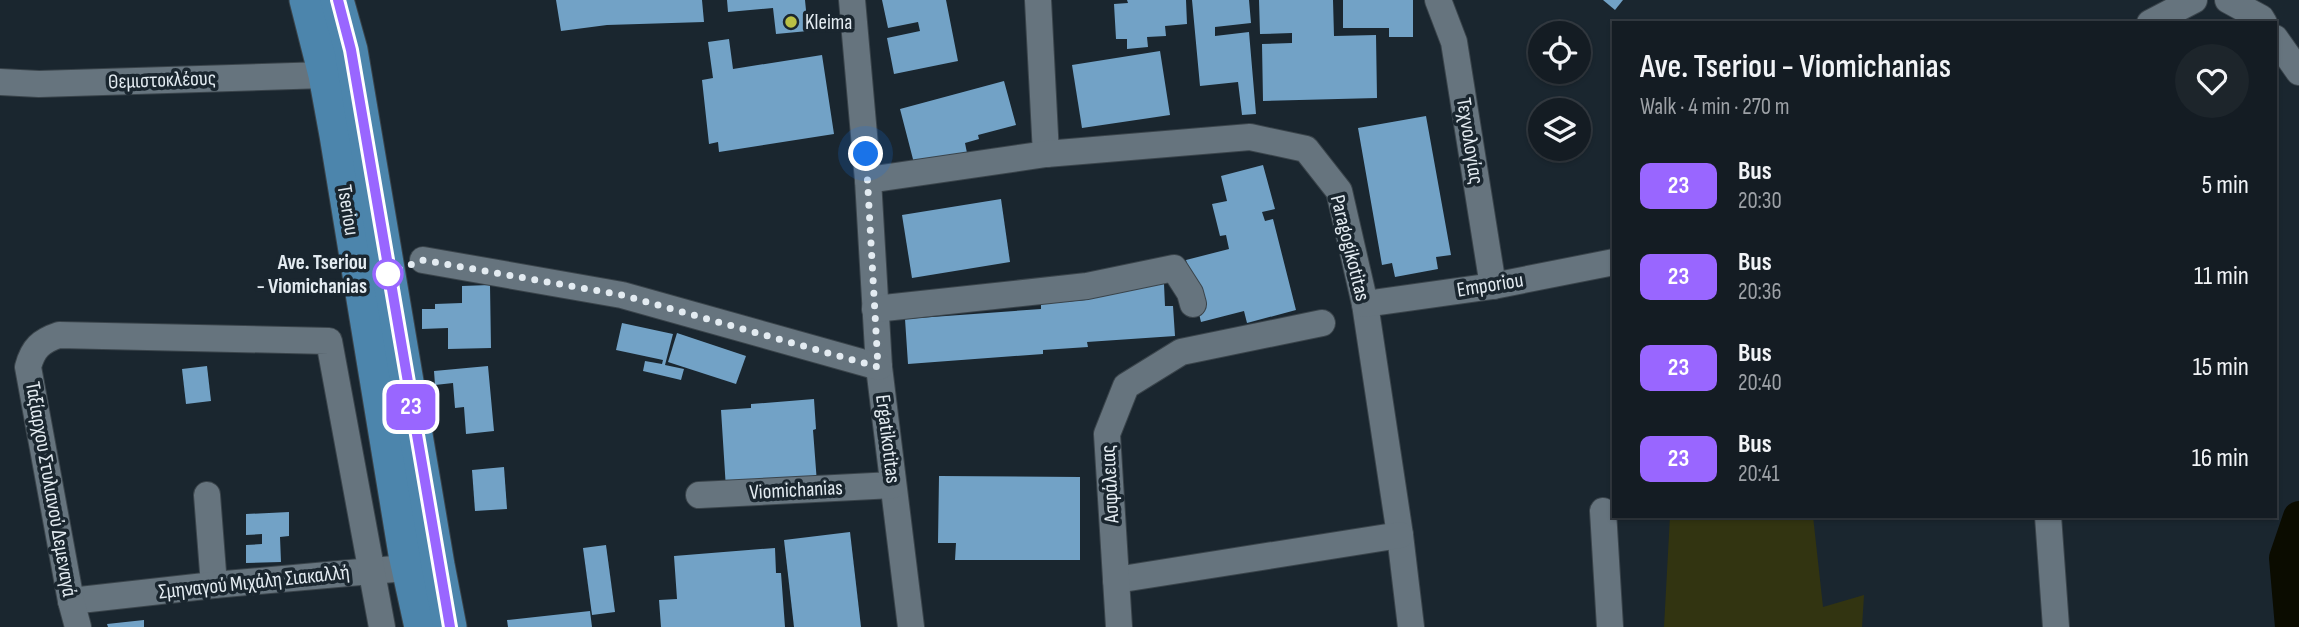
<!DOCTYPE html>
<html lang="en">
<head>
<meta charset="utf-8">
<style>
  :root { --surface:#141c23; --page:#1d252b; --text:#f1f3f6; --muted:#9da1a6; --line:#333a41 }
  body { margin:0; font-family:"Sofia Sans Condensed",sans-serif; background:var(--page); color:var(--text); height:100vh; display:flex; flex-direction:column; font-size:26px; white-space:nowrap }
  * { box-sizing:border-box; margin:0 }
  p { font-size:23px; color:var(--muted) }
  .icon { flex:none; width:38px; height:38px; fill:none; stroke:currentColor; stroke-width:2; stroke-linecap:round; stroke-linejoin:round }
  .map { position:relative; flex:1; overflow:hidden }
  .drawer { position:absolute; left:1612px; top:21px; width:665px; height:497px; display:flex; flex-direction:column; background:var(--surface); border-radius:0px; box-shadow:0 2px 5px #0004,0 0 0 2px var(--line) }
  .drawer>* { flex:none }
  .badge { padding:0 14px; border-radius:10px; font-size:24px; line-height:46px }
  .tools { position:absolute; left:1528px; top:21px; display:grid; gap:14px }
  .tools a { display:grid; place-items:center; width:63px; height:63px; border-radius:50%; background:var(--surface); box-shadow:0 2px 5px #0004,0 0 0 2px var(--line); font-size:35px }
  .you { position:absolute; width:35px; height:35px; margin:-18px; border:5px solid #fff; border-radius:50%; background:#1a73e8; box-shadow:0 0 0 10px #1a73e833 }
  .map>.badge { position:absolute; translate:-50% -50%; box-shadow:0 0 0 4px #fff }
  .round { display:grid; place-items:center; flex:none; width:74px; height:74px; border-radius:37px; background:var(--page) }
  .headline { display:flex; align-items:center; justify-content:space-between; height:119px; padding:0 28px }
  h1 { font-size:33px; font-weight:600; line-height:52px }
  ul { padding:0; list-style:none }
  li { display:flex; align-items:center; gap:21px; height:91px; padding:0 28px }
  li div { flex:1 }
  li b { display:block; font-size:26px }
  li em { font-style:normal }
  li .badge { min-width:77px; font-weight:700; text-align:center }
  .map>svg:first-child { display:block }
  .green { fill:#323411 }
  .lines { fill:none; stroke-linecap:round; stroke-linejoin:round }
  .river { stroke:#0b0c00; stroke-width:32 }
  .building { fill:#72a2c6 }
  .minor-casing { stroke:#3a444b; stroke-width:28 }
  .major-casing { stroke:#3a444b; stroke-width:35 }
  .minor { stroke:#66747e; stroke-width:26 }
  .major { stroke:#4c85ac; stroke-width:33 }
  .line-casing { stroke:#fff; stroke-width:16 }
  .line { stroke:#96f; stroke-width:10 }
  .walk { stroke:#e3ebf1; stroke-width:7; stroke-dasharray:0 12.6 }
  .poi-dot { fill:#bac045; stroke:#1a262f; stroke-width:2.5 }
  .stop-dot { fill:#fff; stroke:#96f; stroke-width:3.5 }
  .labels { text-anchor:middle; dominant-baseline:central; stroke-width:7; stroke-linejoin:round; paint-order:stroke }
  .poi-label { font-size:21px; fill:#e3ebf1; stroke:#1a262f; text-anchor:start }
  .street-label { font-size:21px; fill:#e3ebf1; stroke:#1a262f }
  .stop-label { font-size:21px; font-weight:bold; fill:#e3ebf1; stroke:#1a262f; text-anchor:end }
</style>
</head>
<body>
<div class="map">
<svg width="2299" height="627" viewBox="0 0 2299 627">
  <rect width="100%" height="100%" fill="#1a262f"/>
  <!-- green -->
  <path class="green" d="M1670 516H1813L1823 607 1864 595 1862 627H1664Z"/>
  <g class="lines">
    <!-- river -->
    <path class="river" d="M2291 627 2285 558 2299 517"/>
  </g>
  <!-- building -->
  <g class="building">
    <path d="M556 0H702L704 22 607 25 561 31Z"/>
    <path d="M727 0H805L808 31 776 34 773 8 728 12Z"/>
    <path d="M882 0H946L958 61 894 74 887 38 920 31 918 22 888 28Z"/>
    <path d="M1127 0H1186L1187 24 1165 26 1166 36 1147 37 1148 47 1127 49V39H1116L1114 4 1128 3Z"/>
    <path d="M1192 0H1249L1251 23 1215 27V36L1249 32 1256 114 1242 115 1238 82 1200 86Z"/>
    <path d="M1259 0H1333L1334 36 1376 35 1377 98 1263 101 1262 44 1292 43V33L1260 34Z"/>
    <path d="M1343 0H1413V37H1389V28H1343Z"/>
    <path d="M1603 0H1623L1615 10Z"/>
    <path d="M729 39 733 69 822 55 834 134 719 152 718 142 709 144 702 80 713 78 708 42Z"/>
    <path d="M1160 51 1170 115 1082 128 1072 65Z"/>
    <path d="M1004 81 1016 125 978 135 979 139 965 143 967 153 915 167 900 109Z"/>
    <path d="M1426 116 1451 255 1436 257 1438 269 1395 277 1392 263 1382 265 1358 128Z"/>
    <path d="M1263 165 1275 209 1262 212 1265 221 1273 219 1296 310 1247 323 1244 311 1201 322 1186 260 1229 249 1226 235 1220 236 1212 204 1227 201 1221 176Z"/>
    <path d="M1001 199 1010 262 912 278 902 215Z"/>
    <path d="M1164 284 1165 306H1173L1175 336 1087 342 1088 347 1043 350V354L908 364 905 319 1041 309V304L1086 300 1085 290Z"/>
    <path d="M490 285 491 348 448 349V328L422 329V309H435V304L462 303V286Z"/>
    <path d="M622 323 673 334 665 365 684 369 681 380 643 371 645 361 662 364 663 360 616 350Z"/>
    <path d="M677 333 746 356 736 384 668 362Z"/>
    <path d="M207 366 211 401 186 404 182 369Z"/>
    <path d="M488 366 494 431 466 434 464 407 455 408 453 383 435 385 434 371Z"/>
    <path d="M814 399 816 429 813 430 817 483 726 489 721 410 751 408V404Z"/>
    <path d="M504 467 507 509 475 511 472 470Z"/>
    <path d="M939 476 1080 477V560H955L956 543H938Z"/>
    <path d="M289 512V536L280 537 281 562 246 563V545L262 544V534L246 535V514Z"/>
    <path d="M850 532 861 627H794L784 540Z"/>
    <path d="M606 545 615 612 592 615 583 548Z"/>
    <path d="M775 548 776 573H781L785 627H661L659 600 677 599 674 556Z"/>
    <path d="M590 611 592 627H508L507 620Z"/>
    <path d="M144 620V627H108L107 624Z"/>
  </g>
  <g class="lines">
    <!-- minor casing -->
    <g class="minor-casing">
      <g id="minor">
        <path d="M852 0 868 180 879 367 911 627"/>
        <path d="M1038 0 1046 154"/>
        <path d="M1438 0 1454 42 1493 286"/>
        <path d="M2228 0 2261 18 2264 23"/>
        <path d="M2150 23 2194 0"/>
        <path d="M2275 38 2299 72"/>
        <path d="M0 82 39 84 325 75"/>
        <path d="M868 180 1046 154 1250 137 1306 149 1339 191 1365 304 1400 535 1411 627"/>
        <path d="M423 260 622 295 879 367"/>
        <path d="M1365 304 1493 286 1614 262"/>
        <path d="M875 309 1087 286 1174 268 1190 293 1193 304"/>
        <path d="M207 495 214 585"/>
        <path d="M699 495 893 485"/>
        <path d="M1603 511 1610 627"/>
        <path d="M2048 516 2056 627"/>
        <path d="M1116 580 1400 535"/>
        <path d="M71 601 214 585 428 566"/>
        <path d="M78 627 71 601 28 367C33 348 41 341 59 335L329 341 382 627"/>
        <path d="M1119 627 1107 434 1126 386 1181 352 1322 323"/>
      </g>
    </g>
    <!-- major casing -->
    <g class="major-casing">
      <g id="major">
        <path d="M306 0 325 75 336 135 405 554 421 627"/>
        <path d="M337 0 351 50 438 565 450 627"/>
      </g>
    </g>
    <!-- minor -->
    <use href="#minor" class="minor"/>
    <!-- major -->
    <use href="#major" class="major"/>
  </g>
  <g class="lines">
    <!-- line casing -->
    <g class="line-casing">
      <path id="line" d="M338 0 351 50 450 627"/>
    </g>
    <!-- line -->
    <use href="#line" class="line"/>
    <!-- walk -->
    <path class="walk" d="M388 274 422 260 622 295 878 367 866 154"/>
  </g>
  <!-- markers -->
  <circle class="poi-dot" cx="791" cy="22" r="7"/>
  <circle class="stop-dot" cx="388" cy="274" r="14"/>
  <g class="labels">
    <!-- poi labels -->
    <g class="poi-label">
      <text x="805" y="22">Kleima</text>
    </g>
    <!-- street labels -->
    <g class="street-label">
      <text transform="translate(162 80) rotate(-2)">Θεμιστοκλέους</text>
      <text transform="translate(1470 141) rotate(81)">Τεχνολογίας</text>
      <text transform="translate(348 210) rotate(81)">Tseriou</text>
      <text transform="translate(1350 248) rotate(76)">Paragogikotitas</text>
      <text transform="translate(1490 285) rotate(-9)">Emporiou</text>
      <text transform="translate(888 439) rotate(83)">Ergatikotitas</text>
      <text transform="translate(1110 484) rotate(-93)">Ασφάλειας</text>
      <text transform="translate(51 489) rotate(80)">Ταξίαρχου Στυλιανού Δεμεναγά</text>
      <text transform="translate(796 490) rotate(-3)">Viomichanias</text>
      <text transform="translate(254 582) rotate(-6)">Σμηναγού Μιχάλη Σιακαλλή</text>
    </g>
    <!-- stop labels -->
    <g class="stop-label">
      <text x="367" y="262">Ave. Tseriou<tspan x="367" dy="24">- Viomichanias</tspan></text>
    </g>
  </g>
</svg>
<div class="tools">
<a><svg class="icon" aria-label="locate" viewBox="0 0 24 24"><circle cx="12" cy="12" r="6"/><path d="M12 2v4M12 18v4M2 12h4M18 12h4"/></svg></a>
<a><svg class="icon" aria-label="layers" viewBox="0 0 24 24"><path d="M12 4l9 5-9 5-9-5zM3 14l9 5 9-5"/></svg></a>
</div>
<div class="you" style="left:866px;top:154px"></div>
<b class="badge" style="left:411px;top:407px;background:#96f;color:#fff">23</b>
<section class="drawer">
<div class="headline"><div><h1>Ave. Tseriou - Viomichanias</h1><p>Walk · 4 min · 270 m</p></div><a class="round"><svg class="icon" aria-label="heart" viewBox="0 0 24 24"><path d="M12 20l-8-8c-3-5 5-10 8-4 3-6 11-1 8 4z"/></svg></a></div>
<ul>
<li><span class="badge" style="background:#96f;color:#fff">23</span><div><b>Bus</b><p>20:30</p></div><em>5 min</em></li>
<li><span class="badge" style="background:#96f;color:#fff">23</span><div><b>Bus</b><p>20:36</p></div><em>11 min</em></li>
<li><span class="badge" style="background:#96f;color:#fff">23</span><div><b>Bus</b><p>20:40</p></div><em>15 min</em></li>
<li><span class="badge" style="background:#96f;color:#fff">23</span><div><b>Bus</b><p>20:41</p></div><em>16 min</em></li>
</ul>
</section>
</div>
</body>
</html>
